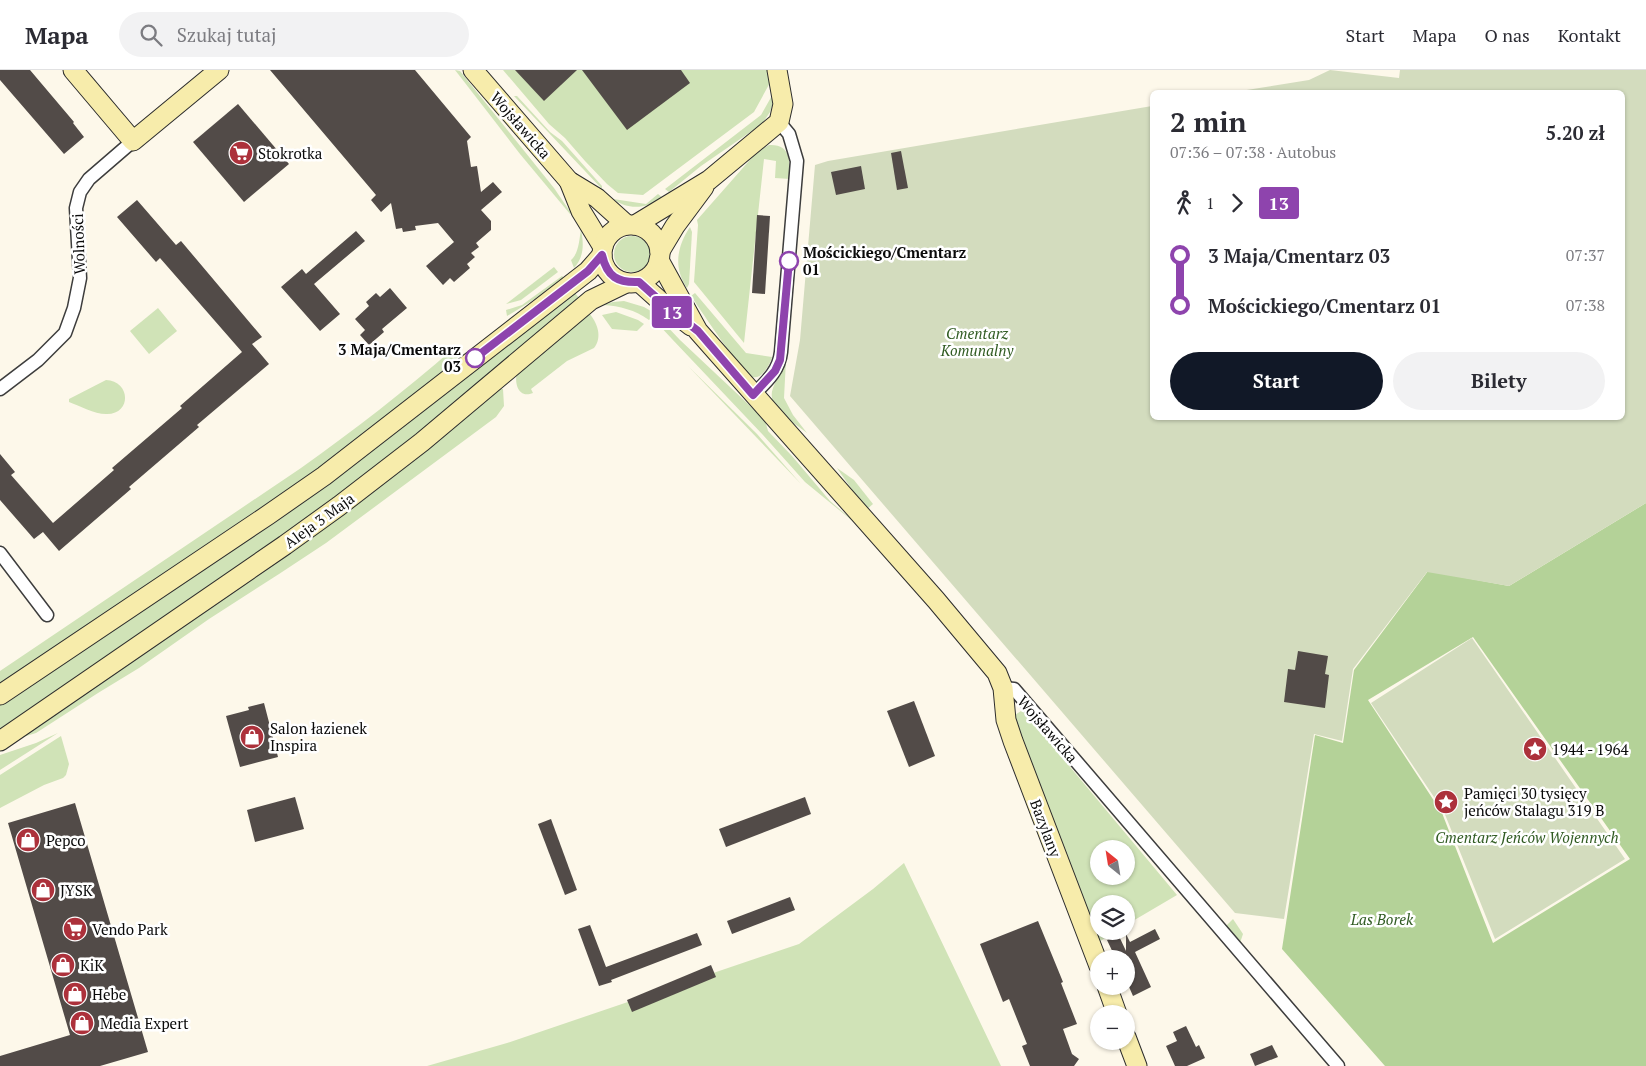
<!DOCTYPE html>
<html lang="pl">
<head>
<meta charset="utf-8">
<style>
  :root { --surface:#fff; --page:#f2f2f3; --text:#2b2b33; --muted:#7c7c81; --line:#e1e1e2; --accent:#111827 }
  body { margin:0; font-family:"PT Serif",serif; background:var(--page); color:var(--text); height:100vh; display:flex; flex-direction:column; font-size:19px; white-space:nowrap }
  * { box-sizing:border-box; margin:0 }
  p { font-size:16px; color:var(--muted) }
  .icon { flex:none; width:28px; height:28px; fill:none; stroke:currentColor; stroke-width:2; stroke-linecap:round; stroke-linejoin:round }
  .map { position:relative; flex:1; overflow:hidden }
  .sheet { position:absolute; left:1150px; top:20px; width:475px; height:330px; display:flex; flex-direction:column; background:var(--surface); border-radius:8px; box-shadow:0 1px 4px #0004 }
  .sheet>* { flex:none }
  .badge { padding:0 10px; border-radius:4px; font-size:18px; line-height:32px }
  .needle { width:32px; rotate:330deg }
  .tools { position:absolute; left:1090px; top:770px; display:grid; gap:10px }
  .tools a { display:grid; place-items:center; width:45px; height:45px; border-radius:50%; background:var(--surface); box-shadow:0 1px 4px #0004; font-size:25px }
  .map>.badge { position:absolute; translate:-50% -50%; box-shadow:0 0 0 2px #fff }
  .legs { display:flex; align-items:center; gap:8px; height:55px; padding:0 20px; font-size:16px }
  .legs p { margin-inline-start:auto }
  .head { display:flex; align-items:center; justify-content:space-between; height:85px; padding:0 20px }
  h1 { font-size:28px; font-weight:800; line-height:38px }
  .button { display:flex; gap:10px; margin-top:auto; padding:10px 20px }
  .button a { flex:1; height:58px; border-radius:30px; background:var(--accent); color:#fff; font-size:20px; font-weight:800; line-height:58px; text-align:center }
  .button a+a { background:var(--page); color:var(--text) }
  ul { padding:0 20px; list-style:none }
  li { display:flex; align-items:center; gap:18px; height:50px; font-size:19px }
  li i { display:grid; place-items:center; width:8px; height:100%; margin:0 6px; background:currentColor }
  li i::after { content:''; width:12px; height:12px; margin:-6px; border:4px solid; border-radius:50%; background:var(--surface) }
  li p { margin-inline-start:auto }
  li:first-child i { background:linear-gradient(#0000 50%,currentColor 0) }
  li:last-child i { background:linear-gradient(currentColor 50%,#0000 0) }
  header { display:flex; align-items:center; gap:30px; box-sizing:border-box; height:70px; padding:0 25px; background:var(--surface); border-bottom:1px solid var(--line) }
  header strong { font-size:24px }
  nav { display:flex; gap:28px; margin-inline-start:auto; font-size:18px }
  .search { width:350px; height:45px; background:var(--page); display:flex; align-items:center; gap:12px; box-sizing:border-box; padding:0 18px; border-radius:28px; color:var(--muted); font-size:19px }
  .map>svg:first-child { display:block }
  .green { fill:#d0e3b7; fill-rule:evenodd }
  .forest { fill:#b4d298; fill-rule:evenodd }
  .cemetery { fill:#d3dcbe }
  .building { fill:#524b48 }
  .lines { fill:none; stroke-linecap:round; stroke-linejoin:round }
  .street-casing { stroke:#3d3d3d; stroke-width:15 }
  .secondary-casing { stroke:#2c2c2c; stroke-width:21 }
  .street { stroke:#fff; stroke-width:12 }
  .secondary { stroke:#f7ecab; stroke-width:19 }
  .line-1-casing { stroke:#fff; stroke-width:11 }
  .line-1 { stroke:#8e44ad; stroke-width:8 }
  .stop-1-dot { fill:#fff; stroke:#8e44ad; stroke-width:2.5 }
  .labels { text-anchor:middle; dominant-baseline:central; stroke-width:5; stroke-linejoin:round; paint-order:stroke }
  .street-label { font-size:15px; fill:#0a0a0a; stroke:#fff }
  .poi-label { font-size:15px; fill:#0a0a0a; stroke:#fff; text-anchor:start }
  .stop-label { font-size:15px; font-weight:bold; fill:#0a0a0a; stroke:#fff; text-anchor:start }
  .park-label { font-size:15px; font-style:italic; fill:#305b22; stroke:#fff }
</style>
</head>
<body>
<header>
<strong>Mapa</strong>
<div class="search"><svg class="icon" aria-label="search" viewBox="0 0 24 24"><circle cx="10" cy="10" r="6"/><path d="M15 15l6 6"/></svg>Szukaj tutaj</div>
<nav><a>Start</a><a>Mapa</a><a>O nas</a><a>Kontakt</a></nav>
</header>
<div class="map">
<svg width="1646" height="996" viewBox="0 0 1646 996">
  <rect width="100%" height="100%" fill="#fdf8ea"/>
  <!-- green -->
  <g class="green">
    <path d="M455 0 460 1 554 118 571 143 570 144 520 84Z"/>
    <path d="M503 0H770L772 9 754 42 643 125 618 123 607 114 585 91 565 68 549 54Z"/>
    <path d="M774 22V30L770 42 762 54 701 96 669 122 665 119 761 45Z"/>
    <path d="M514 26H517L550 62 562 71 602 116V119Z"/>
    <path d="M769 75C792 74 789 92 790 109L775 108 776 91 764 89 744 273 694 212 698 155 697 150 756 83Z"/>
    <path d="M658 124 663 128C647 138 629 141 613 129L646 134Z"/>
    <path d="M690 157 692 162 689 214 687 218C673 198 677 176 690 157Z"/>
    <path d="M581 160C584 174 584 187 574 198L571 190C579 183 579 170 581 160Z"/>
    <circle cx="632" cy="184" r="18"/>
    <path d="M554 197 558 202 521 230 506 234Z"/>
    <path d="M562 206 564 208 545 223 507 246 506 240 522 235Z"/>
    <path d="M575 223 580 229 421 362 313 445 0 663V634L475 300Z"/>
    <path d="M695 223 746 283 772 287C770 294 762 310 752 307 742 303 700 239 691 226Z"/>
    <path d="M624 231 644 237 656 244 649 250C635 240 620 236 603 235L613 232Z"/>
    <path d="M158 238 177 261 149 284 130 261Z"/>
    <path d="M616 242 638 250 644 254 637 261 612 259 602 245Z"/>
    <path d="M589 243C597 252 603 267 594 278L567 291 531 319 533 323C519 329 514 314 517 303Z"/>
    <path d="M662 251 680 270 765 350 768 361 792 386 830 431 872 467 805 412 763 365 672 269 658 254Z"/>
    <path d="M454 278 456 281 451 285 453 288 458 284 459 285 453 294 314 403 0 615V601L301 398C354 360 405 321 454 278Z"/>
    <path d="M786 290 784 328 793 345 807 363C795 353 765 338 773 318 777 307 783 305 786 290Z"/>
    <path d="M688 296 757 364 801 414Z"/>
    <path d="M106 310C131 311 132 345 106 344 94 344 80 336 69 332V329Z"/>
    <path d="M499 319H503L504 336 496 347 326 473 279 504 209 549 139 598 98 623 36 663 23 667 282 488 356 433Z"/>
    <path d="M837 398 854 410 873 434 866 440Z"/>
    <path d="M1021 641 1025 643 1177 825 1126 855V834H1099V861H1117L1097 873 1015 650V645ZM1099 779H1126V806H1099Z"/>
    <path d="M58 663 0 700V685L36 673Z"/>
    <path d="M61 666 69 694 66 705 63 708 44 715 0 738V705Z"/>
    <path d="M904 793 1001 996H427L507 973 799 874 873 819Z"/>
    <path d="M1233 849 1243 864 1240 873 1226 856Z"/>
  </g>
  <!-- forest -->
  <path class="forest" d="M1646 433V996H1385L1282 879 1315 665 1343 673 1354 600 1428 501 1509 516ZM1473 567 1630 789 1493 873 1442 743 1368 630Z"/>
  <!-- cemetery -->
  <g class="cemetery">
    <path d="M1330 0 1399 8 1400 0H1646V433L1509 516 1427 502 1353 599 1342 671 1314 664 1284 849 1235 843 790 326 800 270 815 95 828 91 1152 36V348H1622V22H1234L1309 10Z"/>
    <path d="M1472 568 1625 789 1495 869 1444 742 1371 633Z"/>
  </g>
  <!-- building -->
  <g class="building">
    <path d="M0 0H30L74 52 73 53 84 67 64 84 0 10Z"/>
    <path d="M270 0H415L471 67 467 71 471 97 477 96 481 122 493 112 502 122 481 140 491 151V160L476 173 479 177 471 183 475 187 467 194 470 198 454 212 450 208 443 215 426 196 454 172 438 153 415 156 416 160 403 162 402 158 396 159 391 133 381 142 371 130 376 125Z"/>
    <path d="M515 0H577L544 31Z"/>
    <path d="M582 0H681L690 13 627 60Z"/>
    <path d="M238 34 289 94 244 132 193 72Z"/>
    <path d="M901 81 908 118 897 120 891 83Z"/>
    <path d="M861 96 865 119 836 125 831 102Z"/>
    <path d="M137 130 176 175 181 171 262 267 252 274 269 294 197 355 199 357 129 417 131 419 59 481 43 462 34 469 0 430V384L15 402 11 405 53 453 114 400 112 398 182 338 180 336 242 282 160 188 156 192 117 147Z"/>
    <path d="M757 145 770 146 765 224 752 223Z"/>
    <path d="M356 161 365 171 314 214 340 244 320 261 281 217 302 199 306 204Z"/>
    <path d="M390 218 407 238 382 259 384 262 369 275 360 265 365 260 355 249 369 236 366 232 376 223 380 227Z"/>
    <path d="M1298 581 1328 586 1325 604 1329 605 1325 638 1284 632 1288 599 1295 600Z"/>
    <path d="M914 631 935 686 909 697 887 641Z"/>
    <path d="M264 633 278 687 240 697 226 646 249 640 248 637Z"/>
    <path d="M295 727 304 759 255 772 247 740Z"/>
    <path d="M805 727 811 744 726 777 719 759Z"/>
    <path d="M75 733 148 982 100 996H0V986L70 965 8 753Z"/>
    <path d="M551 749 577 820 565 825 538 754Z"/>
    <path d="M790 827 795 840 732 864 727 851Z"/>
    <path d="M1038 851 1063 912 1061 913 1077 954 1063 959 1072 984 1079 989 1074 996H1030L1022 976 1027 974 1009 929 1003 932 980 874Z"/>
    <path d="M590 855 606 897 697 863 702 875 611 910 612 912 599 916 578 859Z"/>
    <path d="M1155 859 1160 869 1135 882 1151 917 1133 926 1126 910V884L1116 889 1107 870 1118 864 1126 881V864L1130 872Z"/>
    <path d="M711 895 716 907 632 942 627 930Z"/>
    <path d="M1186 956 1196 977 1199 975 1205 988 1187 996H1175L1166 976 1177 971 1173 962Z"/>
    <path d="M1272 975 1278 987 1255 996 1250 984Z"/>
  </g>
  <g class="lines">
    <!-- street casing -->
    <g class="street-casing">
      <g id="street">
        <path d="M0 319 38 290 65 263 74 238 80 208 76 138 80 122 89 109 133 71"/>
        <path d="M753 325C766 312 779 301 781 282L797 91 789 64 779 52"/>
        <path d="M0 483 47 545"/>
        <path d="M1003 618 1014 619 1338 996"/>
      </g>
    </g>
    <!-- secondary casing -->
    <g class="secondary-casing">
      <g id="secondary">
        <path d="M73 0 133 71 219 0"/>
        <path d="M473 0 569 111 597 128 627 155"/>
        <path d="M569 111 581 141 603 177"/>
        <path d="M635 155 709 110 779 52 783 34 777 0"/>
        <circle cx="631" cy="184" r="29"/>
        <path d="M660 181 675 156 704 117"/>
        <path d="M659 190 698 261 936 530 997 603 1003 618 1006 650 1013 671 1099 896"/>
        <path d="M639 212 668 238 691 256"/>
        <path d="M0 625 268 445 324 406 588 201 602 185"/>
        <path d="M0 671 285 475 339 436 422 372 591 230 626 213"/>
        <path d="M1107 916 1117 944"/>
        <path d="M1126 967 1137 996"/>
      </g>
    </g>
    <!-- street -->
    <use href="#street" class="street"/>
    <!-- secondary -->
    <use href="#secondary" class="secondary"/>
  </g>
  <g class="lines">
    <!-- line-1 casing -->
    <g class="line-1-casing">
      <path id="line-1" d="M475 288 588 201 602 185C607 207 618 213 639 212L668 238 698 261 753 325 775 301 780 290 789 191"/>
    </g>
    <!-- line-1 -->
    <use href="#line-1" class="line-1"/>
  </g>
  <!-- icons -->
  <defs>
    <g id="supermarket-disc" transform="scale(1.25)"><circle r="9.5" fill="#ac313b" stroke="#fff"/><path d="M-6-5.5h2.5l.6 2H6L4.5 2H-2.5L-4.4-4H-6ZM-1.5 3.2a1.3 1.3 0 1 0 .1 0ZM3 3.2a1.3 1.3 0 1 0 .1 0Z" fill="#fff"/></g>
    <g id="shop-disc" transform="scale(1.25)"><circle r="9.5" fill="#ac313b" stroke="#fff"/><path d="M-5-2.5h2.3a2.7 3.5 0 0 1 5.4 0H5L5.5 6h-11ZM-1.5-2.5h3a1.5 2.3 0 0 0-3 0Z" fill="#fff"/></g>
    <g id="sight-disc" transform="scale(1.25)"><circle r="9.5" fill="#ac313b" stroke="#fff"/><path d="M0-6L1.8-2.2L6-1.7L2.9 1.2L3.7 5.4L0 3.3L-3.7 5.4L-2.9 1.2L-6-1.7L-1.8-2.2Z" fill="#fff"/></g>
  </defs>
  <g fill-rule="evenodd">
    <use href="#supermarket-disc" x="241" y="83"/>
    <use href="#shop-disc" x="252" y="667"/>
    <use href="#sight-disc" x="1535" y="679"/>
    <use href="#sight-disc" x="1446" y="732"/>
    <use href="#shop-disc" x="28" y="770"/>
    <use href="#shop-disc" x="43" y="820"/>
    <use href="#supermarket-disc" x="75" y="859"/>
    <use href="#shop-disc" x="63" y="895"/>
    <use href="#shop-disc" x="75" y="924"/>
    <use href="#shop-disc" x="82" y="953"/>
  </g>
  <!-- markers -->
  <g class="stop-1-dot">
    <circle cx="789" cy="191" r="9"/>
    <circle cx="475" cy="288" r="9"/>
  </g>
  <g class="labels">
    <!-- street labels -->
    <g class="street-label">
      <text transform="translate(521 55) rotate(49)">Wojsławicka</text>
      <text transform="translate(78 174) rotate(-92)">Wolności</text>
      <text transform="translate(319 450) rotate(-36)">Aleja 3 Maja</text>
      <text transform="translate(1048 659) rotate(49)">Wojsławicka</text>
      <text transform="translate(1046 758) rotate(69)">Bazylany</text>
    </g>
    <!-- poi labels -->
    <g class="poi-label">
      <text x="258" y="83">Stokrotka</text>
      <text x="270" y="658">Salon łazienek<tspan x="270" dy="17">Inspira</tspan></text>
      <text x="1552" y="679">1944 - 1964</text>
      <text x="1464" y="723">Pamięci 30 tysięcy<tspan x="1464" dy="17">jeńców Stalagu 319 B</tspan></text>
      <text x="46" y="770">Pepco</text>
      <text x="60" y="820">JYSK</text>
      <text x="92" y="859">Vendo Park</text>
      <text x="80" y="895">KiK</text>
      <text x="92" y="924">Hebe</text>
      <text x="100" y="953">Media Expert</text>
    </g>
    <!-- stop labels -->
    <g class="stop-label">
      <text x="803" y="182">Mościckiego/Cmentarz<tspan x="803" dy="17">01</tspan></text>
      <text x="461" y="279" text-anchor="end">3 Maja/Cmentarz<tspan x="461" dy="17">03</tspan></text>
    </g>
    <!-- park labels -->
    <g class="park-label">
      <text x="977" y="263">Cmentarz<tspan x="977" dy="17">Komunalny</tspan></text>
      <text x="1527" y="767">Cmentarz Jeńców Wojennych</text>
      <text x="1382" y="849">Las Borek</text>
    </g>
  </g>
</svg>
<div class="tools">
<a><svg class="needle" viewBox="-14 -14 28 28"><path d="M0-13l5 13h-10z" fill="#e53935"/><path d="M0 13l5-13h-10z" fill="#7c7c81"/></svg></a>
<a><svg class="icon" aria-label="layers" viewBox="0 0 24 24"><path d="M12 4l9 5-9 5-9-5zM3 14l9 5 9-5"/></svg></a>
<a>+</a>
<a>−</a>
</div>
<b class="badge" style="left:672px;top:242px;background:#8e44ad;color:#fff">13</b>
<section class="sheet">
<div class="head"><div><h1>2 min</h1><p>07:36 – 07:38 · Autobus</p></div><b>5.20 zł</b></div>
<div class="legs"><svg class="icon" aria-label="walk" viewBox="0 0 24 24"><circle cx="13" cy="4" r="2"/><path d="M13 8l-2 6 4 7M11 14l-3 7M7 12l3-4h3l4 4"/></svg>1<svg class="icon" aria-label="forward" viewBox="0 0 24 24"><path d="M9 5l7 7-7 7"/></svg><b class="badge" style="background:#8e44ad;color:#fff">13</b></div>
<ul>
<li><i style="color:#8e44ad"></i><b>3 Maja/Cmentarz 03</b><p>07:37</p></li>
<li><i style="color:#8e44ad"></i><b>Mościckiego/Cmentarz 01</b><p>07:38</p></li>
</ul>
<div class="button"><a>Start</a><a>Bilety</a></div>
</section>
</div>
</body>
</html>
